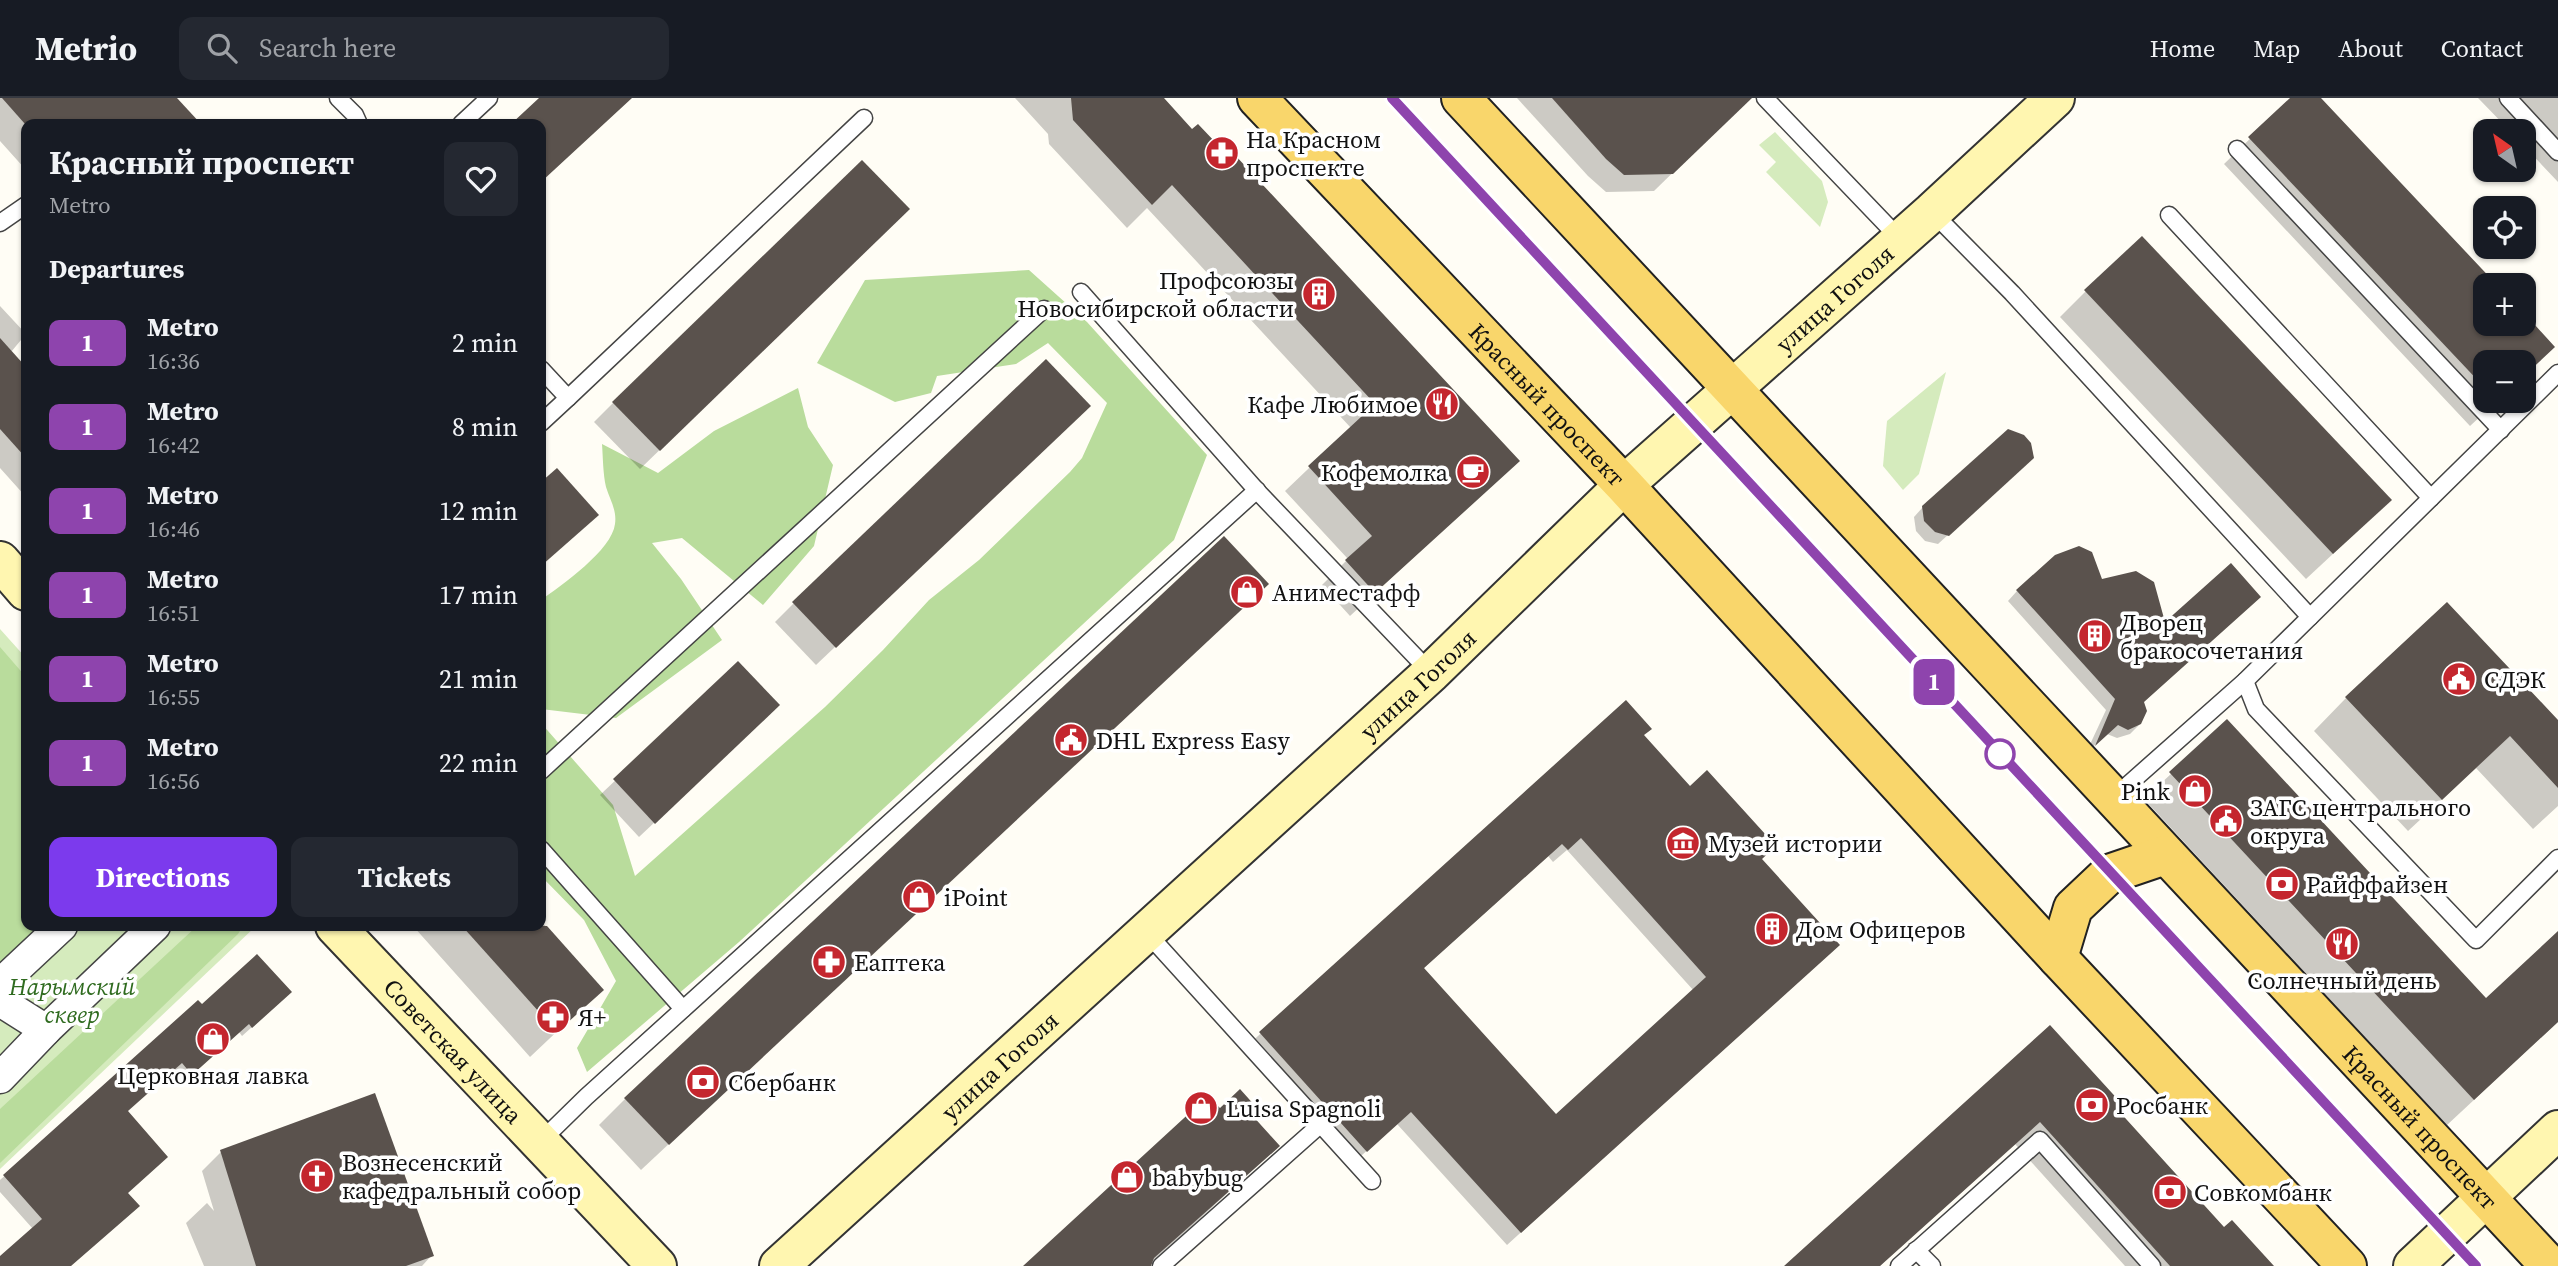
<!DOCTYPE html>
<html lang="en">
<head>
<meta charset="utf-8">
<style>
  :root { --surface:#171b24; --page:#242831; --text:#f1f3f6; --muted:#9ea1a6; --line:#363941; --accent:#7c3aed }
  body { margin:0; font-family:"Source Serif 4",serif; background:var(--page); color:var(--text); height:100vh; display:flex; flex-direction:column; font-size:26px; white-space:nowrap }
  * { box-sizing:border-box; margin:0 }
  p { font-size:23px; color:var(--muted) }
  .icon { flex:none; width:38px; height:38px; fill:none; stroke:currentColor; stroke-width:2; stroke-linecap:round; stroke-linejoin:round }
  .map { position:relative; flex:1; overflow:hidden }
  .drawer { position:absolute; left:21px; top:21px; width:525px; height:812px; display:flex; flex-direction:column; background:var(--surface); border-radius:14px; box-shadow:0 2px 5px #0004 }
  .drawer>* { flex:none }
  .badge { padding:0 14px; border-radius:10px; font-size:24px; line-height:46px }
  .needle { width:46px; rotate:326deg }
  .controls { position:absolute; left:2473px; top:21px; display:grid; gap:14px }
  .controls a { display:grid; place-items:center; width:63px; height:63px; border-radius:14px; background:var(--surface); box-shadow:0 2px 5px #0004; font-size:35px }
  .map>.badge { position:absolute; translate:-50% -50%; box-shadow:0 0 0 4px #fff }
  h2 { padding:0 28px; font-size:26px; line-height:63px }
  .round { display:grid; place-items:center; flex:none; width:74px; height:74px; border-radius:14px; background:var(--page) }
  .head { display:flex; align-items:center; justify-content:space-between; height:119px; padding:0 28px }
  h1 { font-size:33px; font-weight:700; line-height:52px }
  .action { display:flex; gap:14px; margin-top:auto; padding:14px 28px }
  .action a { flex:1; height:80px; border-radius:14px; background:var(--accent); color:#fff; font-size:28px; font-weight:700; line-height:80px; text-align:center }
  .action a+a { background:var(--page); color:var(--text) }
  ul { padding:0; list-style:none }
  li { display:flex; align-items:center; gap:21px; height:84px; padding:0 28px }
  li div { flex:1 }
  li b { display:block; font-size:26px }
  li em { font-style:normal }
  li .badge { min-width:77px; font-weight:700; text-align:center }
  header { display:flex; align-items:center; gap:42px; box-sizing:border-box; height:98px; padding:0 35px; background:var(--surface); border-bottom:2px solid var(--line) }
  header strong { font-size:33px }
  nav { display:flex; gap:38px; margin-inline-start:auto; font-size:24px }
  .search { width:490px; height:63px; background:var(--page); display:flex; align-items:center; gap:18px; box-sizing:border-box; padding:0 24px; border-radius:14px; color:var(--muted); font-size:26px }
  .map>svg:first-child { display:block }
  .green { fill:#d5ebbd }
  .forest { fill:#b9dc9c }
  .shadow { fill:#0003; fill-rule:evenodd }
  .building { fill:#5a524d; fill-rule:evenodd }
  .lines { fill:none; stroke-linecap:round; stroke-linejoin:round }
  .lane-casing { stroke:#444; stroke-width:19 }
  .street-casing { stroke:#444; stroke-width:33 }
  .secondary-casing { stroke:#333; stroke-width:42 }
  .primary-casing { stroke:#222; stroke-width:42 }
  .lane { stroke:#fff; stroke-width:16 }
  .street { stroke:#fff; stroke-width:30 }
  .secondary { stroke:#fff6b0; stroke-width:38 }
  .primary { stroke:#f9d66b; stroke-width:38 }
  .line-casing { stroke:#fff; stroke-width:16 }
  .line { stroke:#8e44ad; stroke-width:10 }
  .stop-dot { fill:#fff; stroke:#8e44ad; stroke-width:3.5 }
  .labels { text-anchor:middle; dominant-baseline:central; stroke-width:7; stroke-linejoin:round; paint-order:stroke }
  .poi-label { font-size:24px; fill:#111; stroke:#fff; text-anchor:start }
  .street-label { font-size:24px; fill:#111; stroke:#fff }
  .park-label { font-size:24px; font-style:italic; fill:#2f6b1f; stroke:#fff }
</style>
</head>
<body>
<header>
<strong>Metrio</strong>
<div class="search"><svg class="icon" aria-label="search" viewBox="0 0 24 24"><circle cx="10" cy="10" r="6"/><path d="M15 15l6 6"/></svg>Search here</div>
<nav><a>Home</a><a>Map</a><a>About</a><a>Contact</a></nav>
</header>
<div class="map">
<svg width="2558" height="1168" viewBox="0 0 2558 1168">
  <rect width="100%" height="100%" fill="#fffdf5"/>
  <!-- green -->
  <g class="green">
    <path d="M1775 34 1822 83 1828 104 1820 129 1766 74 1776 64 1759 47Z"/>
    <path d="M1946 274 1919 376 1903 392 1883 368 1887 323Z"/>
    <path d="M0 531 26 560V828H256L0 1071Z"/>
  </g>
  <!-- forest -->
  <g class="forest">
    <path d="M1029 172 1087 224 1207 357 1174 442 739 844 587 974 577 950 616 883 584 822 541 778V625L613 707 635 778 825 609 883 552 929 502 979 462 1070 374 1082 360 1107 305 1048 245 1016 266 937 278 931 295 895 304 817 265 865 182Z"/>
    <path d="M798 290 808 329 833 367 814 448 763 507 682 440 652 445 681 481 722 542 616 620 541 611V502C562 487 612 452 615 426 617 412 610 402 606 389 603 376 603 360 602 346L658 375 714 333Z"/>
    <path d="M0 549 26 579V828H37L0 869Z"/>
    <path d="M197 828H243L238 836 0 1065V1011Z"/>
  </g>
  <!-- shadow -->
  <g class="shadow">
    <path d="M0 0H175L198 26H26V72L0 43Z"/>
    <path d="M1015 0H1162L1192 34 1217 48 1518 363 1350 518 1322 487 1348 461 1285 393 1351 330 1147 110 1127 130 1049 46 1048 36Z"/>
    <path d="M1517 0H1725L1736 13 1654 93 1606 94 1588 78Z"/>
    <path d="M2292 0H2319L2495 187H2485V226H2524V217L2553 249 2524 278V264H2485V303H2497L2470 328 2224 66Z"/>
    <path d="M2478 0H2558V84L2524 48V33H2510Z"/>
    <path d="M889 130 640 371 594 324 613 305Z"/>
    <path d="M2086 193 2363 428 2306 481 2060 219Z"/>
    <path d="M0 208 26 236 11 254 26 272V399L0 370Z"/>
    <path d="M1069 327 816 567 775 524 794 505Z"/>
    <path d="M2023 369 1938 446 1925 443 1916 433 1914 419 1923 409Z"/>
    <path d="M2017 493 2142 604 2140 626 2130 636 2117 640 2107 636 2086 655 2106 612 2008 503Z"/>
    <path d="M1240 512 641 1072 599 1027 625 1001Z"/>
    <path d="M738 566 763 622 639 739 600 697Z"/>
    <path d="M2346 600 2558 625V708L2533 731 2476 670 2408 733 2314 633Z"/>
    <path d="M1626 605 1642 638 1760 762 1824 860 1507 1147 1397 1026 1353 1065 1247 948ZM1567 752 1694 893 1555 1018 1423 871 1548 758 1553 764Z"/>
    <path d="M2227 624 2486 902 2558 835V924L2447 1027 2144 701Z"/>
    <path d="M541 823 602 891 530 959 413 828H541Z"/>
    <path d="M280 904 242 938 239 934 182 985 171 973 126 1014V1095L70 1168H0V1160L33 1131 0 1094V1082L198 905 202 909Z"/>
    <path d="M2050 929 2114 1011 2224 1132 2272 1168H2125L2015 1046 1880 1168H1787Z"/>
    <path d="M1219 1012 1249 1017 1278 1048 1149 1168H1025Z"/>
    <path d="M221 1054 432 1157 422 1168H204L186 1125 207 1105 214 1113 202 1073Z"/>
  </g>
  <!-- building -->
  <g class="building">
    <path d="M2 0H177L201 26H25Z"/>
    <path d="M539 0H632L541 84V26H511Z"/>
    <path d="M1071 0H1164L1192 31 1198 26 1217 46 1221 42 1520 363 1375 495 1345 462 1372 438 1308 368 1375 306 1172 87 1152 107 1073 22Z"/>
    <path d="M1552 0H1752L1673 76 1624 77 1606 61Z"/>
    <path d="M2290 0H2321L2497 187H2485V226H2524V215L2555 249 2524 278V264H2485V290L2248 39Z"/>
    <path d="M862 62 910 111 660 353 612 304Z"/>
    <path d="M2142 138 2392 402 2333 456 2084 192Z"/>
    <path d="M0 240 26 269V360L0 331Z"/>
    <path d="M1046 261 1091 308 836 550 792 504Z"/>
    <path d="M2008 331 2024 337 2031 345 2034 360 1949 438 1935 434 1924 423 1922 408Z"/>
    <path d="M557 370 599 417 541 468V384Z"/>
    <path d="M1224 438 1269 486 669 1047 624 1000Z"/>
    <path d="M2079 448 2092 454 2102 481 2136 473 2154 484 2165 524 2231 465 2261 499 2144 604 2147 613 2141 626 2128 632 2118 627 2095 648 2115 601 2016 492 2055 457Z"/>
    <path d="M2447 504 2558 622V690L2510 638 2442 702 2345 599Z"/>
    <path d="M738 563 780 607 655 726 613 681Z"/>
    <path d="M1626 602 1652 631 1644 637 1690 688 1707 672 1776 748 1762 761 1840 847 1521 1135 1411 1014 1367 1054 1259 934ZM1581 740 1706 879 1556 1016 1424 870 1562 746 1568 752Z"/>
    <path d="M2227 621 2486 900 2558 833V924L2474 1002 2169 674Z"/>
    <path d="M462 828H547L604 892 557 934Z"/>
    <path d="M257 856 292 894 252 930 249 926 192 977 182 965 128 1013 168 1059 128 1095 140 1108 71 1168H0V1158L42 1121 3 1077 198 902 202 906Z"/>
    <path d="M2050 927 2122 1006 2117 1011 2224 1129 2232 1122 2274 1168H2170L2040 1024 1880 1168H1784Z"/>
    <path d="M1240 991 1257 1010 1251 1016 1280 1048 1154 1160 1151 1168H1023L1208 998 1220 1010Z"/>
    <path d="M375 995 434 1158 406 1168H256L220 1052Z"/>
  </g>
  <g class="lines">
    <!-- lane casing -->
    <g class="lane-casing">
      <g id="lane">
        <path d="M338 0 355 17 359 26"/>
        <path d="M1765 0 1900 141"/>
        <path d="M2508 0 2558 54"/>
        <path d="M461 26 489 0"/>
        <path d="M2237 51 2501 332"/>
        <path d="M1932 114 2012 195 2310 519 2245 583 2113 700"/>
        <path d="M2169 117 2431 400"/>
        <path d="M0 125 26 107"/>
        <path d="M1081 194 1259 395 1431 575"/>
        <path d="M541 271 568 300 864 20"/>
        <path d="M541 325 568 300"/>
        <path d="M2310 519 2558 275"/>
        <path d="M2245 583 2256 611 2476 842 2558 760"/>
        <path d="M541 673 1044 211"/>
        <path d="M541 751 683 911"/>
        <path d="M1147 835 1372 1083"/>
        <path d="M539 1045 586 999 1257 392"/>
        <path d="M1916 1152 1932 1168"/>
        <path d="M1161 1168 1321 1026"/>
        <path d="M1899 1168 2040 1042 2152 1168"/>
      </g>
    </g>
    <!-- street casing -->
    <g class="street-casing">
      <g id="street">
        <path d="M0 886 62 828"/>
        <path d="M0 903 46 932"/>
        <path d="M0 980 46 932 155 828"/>
      </g>
    </g>
    <!-- secondary casing -->
    <g class="secondary-casing">
      <g id="secondary">
        <path d="M0 463 26 493"/>
        <path id="s1" d="M335 828 657 1168"/>
        <path id="s2" d="M779 1168 1431 575 1624 387 1932 114 2055 0"/>
        <path d="M2413 1168 2558 1032"/>
      </g>
    </g>
    <!-- primary casing -->
    <g class="primary-casing">
      <g id="primary">
        <path id="s3" d="M1257 0 1624 387 2058 860 2347 1168"/>
        <path id="s4" d="M1461 0 2550 1168"/>
        <path d="M2058 860 2073 810 2109 776 2165 757"/>
      </g>
    </g>
    <!-- lane -->
    <use href="#lane" class="lane"/>
    <!-- street -->
    <use href="#street" class="street"/>
    <!-- secondary -->
    <use href="#secondary" class="secondary"/>
    <!-- primary -->
    <use href="#primary" class="primary"/>
  </g>
  <g class="lines">
    <!-- line casing -->
    <g class="line-casing">
      <path id="line" d="M1392 0 2476 1168"/>
    </g>
    <!-- line -->
    <use href="#line" class="line"/>
  </g>
  <!-- icons -->
  <defs>
    <g id="pharmacy-disc" transform="scale(1.75)"><circle r="9.5" fill="#c4262e" stroke="#fff"/><path d="M-2-6h4v4h4v4h-4v4h-4v-4h-4v-4h4Z" fill="#fff"/></g>
    <g id="building-disc" transform="scale(1.75)"><circle r="9.5" fill="#c4262e" stroke="#fff"/><path d="M-4-6H4V6H1V3H-1V6H-4ZM-2.5-4.3h1.7v1.8h-1.7ZM.8-4.3h1.7v1.8H.8ZM-2.5-1h1.7V.8h-1.7ZM.8-1h1.7V.8H.8Z" fill="#fff"/></g>
    <g id="restaurant-disc" transform="scale(1.75)"><circle r="9.5" fill="#c4262e" stroke="#fff"/><path d="M-5-6h1v4h1v-4h1v4h1v-4h1v5L-1.5 .5V6h-2V.5L-5-1ZM5-6V6H3V1.5H1.5Q1.5-4 5-6Z" fill="#fff"/></g>
    <g id="cafe-disc" transform="scale(1.75)"><circle r="9.5" fill="#c4262e" stroke="#fff"/><path d="M-5.5-4.5H6V0H3Q3 3.5 0 3.5H-2.5Q-5.5 3.5-5.5 0ZM3-3.2v2h1.7v-2ZM-6 4.5H4V6H-6Z" fill="#fff"/></g>
    <g id="shop-disc" transform="scale(1.75)"><circle r="9.5" fill="#c4262e" stroke="#fff"/><path d="M-5-2.5h2.3a2.7 3.5 0 0 1 5.4 0H5L5.5 6h-11ZM-1.5-2.5h3a1.5 2.3 0 0 0-3 0Z" fill="#fff"/></g>
    <g id="civic-disc" transform="scale(1.75)"><circle r="9.5" fill="#c4262e" stroke="#fff"/><path d="M-.6-6.5H3V-4.5H.6V-3L4-1V1h2V6H-6V1h2V-1L-.6-3ZM-1.2 2.5V6h2.4V2.5Z" fill="#fff"/></g>
    <g id="museum-disc" transform="scale(1.75)"><circle r="9.5" fill="#c4262e" stroke="#fff"/><path d="M0-6L6-3V-2H-6V-3ZM-5-1h2V3h-2ZM-1-1h2V3h-2ZM3-1h2V3H3ZM-6 4H6V6H-6Z" fill="#fff"/></g>
    <g id="bank-disc" transform="scale(1.75)"><circle r="9.5" fill="#c4262e" stroke="#fff"/><path d="M-6-4H6V4H-6ZM0-2.3a2.3 2.3 0 1 0 0 4.6a2.3 2.3 0 1 0 0-4.6Z" fill="#fff"/></g>
    <g id="church-disc" transform="scale(1.75)"><circle r="9.5" fill="#c4262e" stroke="#fff"/><path d="M-1.2-6h2.4v3.5h3.3v2.4h-3.3V6h-2.4V-.1h-3.3v-2.4h3.3Z" fill="#fff"/></g>
  </defs>
  <g fill-rule="evenodd">
    <use href="#pharmacy-disc" x="1222" y="55"/>
    <use href="#building-disc" x="1319" y="196"/>
    <use href="#restaurant-disc" x="1442" y="306"/>
    <use href="#cafe-disc" x="1473" y="374"/>
    <use href="#shop-disc" x="1247" y="494"/>
    <use href="#building-disc" x="2095" y="538"/>
    <use href="#civic-disc" x="2459" y="581"/>
    <use href="#civic-disc" x="1071" y="642"/>
    <use href="#shop-disc" x="2195" y="693"/>
    <use href="#civic-disc" x="2226" y="723"/>
    <use href="#museum-disc" x="1683" y="745"/>
    <use href="#bank-disc" x="2282" y="786"/>
    <use href="#shop-disc" x="919" y="799"/>
    <use href="#building-disc" x="1772" y="831"/>
    <use href="#restaurant-disc" x="2342" y="846"/>
    <use href="#pharmacy-disc" x="829" y="864"/>
    <use href="#pharmacy-disc" x="553" y="919"/>
    <use href="#shop-disc" x="213" y="941"/>
    <use href="#bank-disc" x="703" y="984"/>
    <use href="#bank-disc" x="2092" y="1007"/>
    <use href="#shop-disc" x="1201" y="1010"/>
    <use href="#church-disc" x="317" y="1078"/>
    <use href="#shop-disc" x="1127" y="1079"/>
    <use href="#bank-disc" x="2170" y="1094"/>
  </g>
  <!-- markers -->
  <circle class="stop-dot" cx="2000" cy="656" r="14"/>
  <g class="labels">
    <!-- poi labels -->
    <g class="poi-label">
      <text x="1246" y="41">На Красном<tspan x="1246" dy="28">проспекте</tspan></text>
      <text x="1294" y="182" text-anchor="end">Профсоюзы<tspan x="1294" dy="28">Новосибирской области</tspan></text>
      <text x="1418" y="306" text-anchor="end">Кафе Любимое</text>
      <text x="1448" y="374" text-anchor="end">Кофемолка</text>
      <text x="1272" y="494">Аниместафф</text>
      <text x="2120" y="524">Дворец<tspan x="2120" dy="28">бракосочетания</tspan></text>
      <text x="2484" y="581">СДЭК</text>
      <text x="1096" y="642">DHL Express Easy</text>
      <text x="2170" y="693" text-anchor="end">Pink</text>
      <text x="2250" y="709">ЗАГС центрального<tspan x="2250" dy="28">округа</tspan></text>
      <text x="1708" y="745">Музей истории</text>
      <text x="2306" y="786">Райффайзен</text>
      <text x="944" y="799">iPoint</text>
      <text x="1796" y="831">Дом Офицеров</text>
      <text x="854" y="864">Еаптека</text>
      <text x="2342" y="882" text-anchor="middle">Солнечный день</text>
      <text x="578" y="919">Я+</text>
      <text x="213" y="977" text-anchor="middle">Церковная лавка</text>
      <text x="728" y="984">Сбербанк</text>
      <text x="2116" y="1007">Росбанк</text>
      <text x="1226" y="1010">Luisa Spagnoli</text>
      <text x="342" y="1064">Вознесенский<tspan x="342" dy="28">кафедральный собор</tspan></text>
      <text x="1152" y="1079">babybug</text>
      <text x="2194" y="1094">Совкомбанк</text>
    </g>
    <!-- street labels -->
    <g class="street-label">
      <text stroke="none"><textPath href="#s2" startOffset="1432">улица Гоголя</textPath></text>
      <text stroke="none"><textPath href="#s3" startOffset="422">Красный проспект</textPath></text>
      <text stroke="none"><textPath href="#s2" startOffset="864">улица Гоголя</textPath></text>
      <text stroke="none"><textPath href="#s1" startOffset="172">Советская улица</textPath></text>
      <text stroke="none"><textPath href="#s2" startOffset="298">улица Гоголя</textPath></text>
      <text stroke="none"><textPath href="#s4" startOffset="1407">Красный проспект</textPath></text>
    </g>
    <!-- park labels -->
    <g class="park-label">
      <text x="72" y="888">Нарымский<tspan x="72" dy="28">сквер</tspan></text>
    </g>
  </g>
</svg>
<div class="controls">
<a><svg class="needle" viewBox="-14 -14 28 28"><path d="M0-13l5 13h-10z" fill="#e53935"/><path d="M0 13l5-13h-10z" fill="#9ea1a6"/></svg></a>
<a><svg class="icon" aria-label="locate" viewBox="0 0 24 24"><circle cx="12" cy="12" r="6"/><path d="M12 2v4M12 18v4M2 12h4M18 12h4"/></svg></a>
<a>+</a>
<a>−</a>
</div>
<b class="badge" style="left:1934px;top:584px;background:#8e44ad;color:#fff">1</b>
<section class="drawer">
<div class="head"><div><h1>Красный проспект</h1><p>Metro</p></div><a class="round"><svg class="icon" aria-label="heart" viewBox="0 0 24 24"><path d="M12 20l-8-8c-3-5 5-10 8-4 3-6 11-1 8 4z"/></svg></a></div>
<h2>Departures</h2>
<ul>
<li><span class="badge" style="background:#8e44ad;color:#fff">1</span><div><b>Metro</b><p>16:36</p></div><em>2 min</em></li>
<li><span class="badge" style="background:#8e44ad;color:#fff">1</span><div><b>Metro</b><p>16:42</p></div><em>8 min</em></li>
<li><span class="badge" style="background:#8e44ad;color:#fff">1</span><div><b>Metro</b><p>16:46</p></div><em>12 min</em></li>
<li><span class="badge" style="background:#8e44ad;color:#fff">1</span><div><b>Metro</b><p>16:51</p></div><em>17 min</em></li>
<li><span class="badge" style="background:#8e44ad;color:#fff">1</span><div><b>Metro</b><p>16:55</p></div><em>21 min</em></li>
<li><span class="badge" style="background:#8e44ad;color:#fff">1</span><div><b>Metro</b><p>16:56</p></div><em>22 min</em></li>
</ul>
<div class="action"><a>Directions</a><a>Tickets</a></div>
</section>
</div>
</body>
</html>
